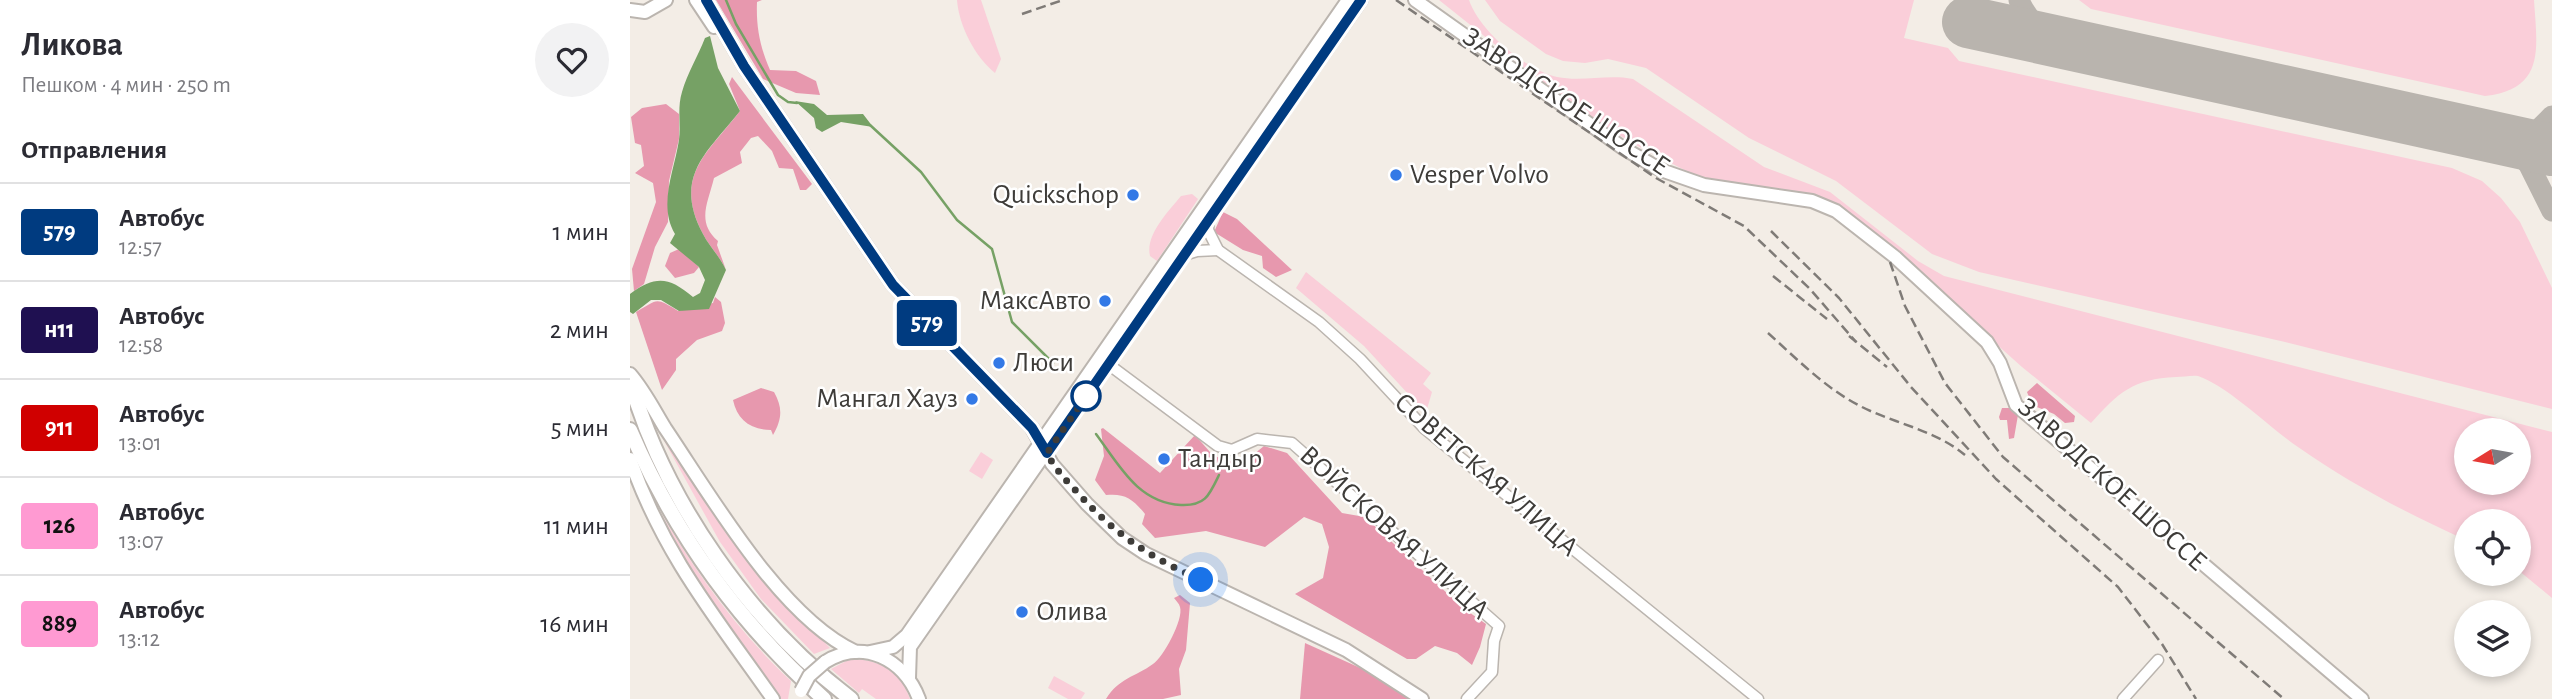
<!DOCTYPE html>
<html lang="ru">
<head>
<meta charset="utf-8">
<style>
  :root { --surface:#fff; --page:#f2f2f3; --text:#2b2b33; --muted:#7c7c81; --line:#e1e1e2 }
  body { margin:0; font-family:"Alegreya Sans",sans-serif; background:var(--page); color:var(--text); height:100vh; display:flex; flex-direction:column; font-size:26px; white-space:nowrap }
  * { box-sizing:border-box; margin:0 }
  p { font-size:23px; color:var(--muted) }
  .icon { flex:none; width:38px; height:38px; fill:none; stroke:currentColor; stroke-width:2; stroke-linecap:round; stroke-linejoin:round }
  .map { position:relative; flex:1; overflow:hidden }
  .drawer { display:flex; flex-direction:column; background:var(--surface); width:630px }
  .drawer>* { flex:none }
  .badge { padding:0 14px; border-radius:5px; font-size:24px; line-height:46px }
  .needle { width:46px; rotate:259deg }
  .controls { position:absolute; left:1824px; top:418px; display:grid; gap:14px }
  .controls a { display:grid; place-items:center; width:77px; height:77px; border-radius:50%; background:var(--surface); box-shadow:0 4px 10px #0003; font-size:35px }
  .you { position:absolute; width:35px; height:35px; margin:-18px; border:5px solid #fff; border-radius:50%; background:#1a73e8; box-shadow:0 0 0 10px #1a73e833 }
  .map>.badge { position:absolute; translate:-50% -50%; box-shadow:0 0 0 4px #fff }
  h2 { padding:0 21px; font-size:26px; line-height:63px }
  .round { display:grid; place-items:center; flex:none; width:74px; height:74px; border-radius:37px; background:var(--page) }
  .head { display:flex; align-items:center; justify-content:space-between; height:119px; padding:0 21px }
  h1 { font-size:33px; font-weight:700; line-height:52px }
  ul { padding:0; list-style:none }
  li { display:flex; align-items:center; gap:21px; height:98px; padding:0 21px; border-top:2px solid var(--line) }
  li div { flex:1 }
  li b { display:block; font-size:26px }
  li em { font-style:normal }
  li .badge { min-width:77px; font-weight:700; text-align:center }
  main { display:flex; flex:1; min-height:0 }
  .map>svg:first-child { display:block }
  .green { fill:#faced9; fill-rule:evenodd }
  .forest { fill:#e798ae }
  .water { fill:#76a165 }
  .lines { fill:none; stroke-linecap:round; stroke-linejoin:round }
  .stream { stroke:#76a165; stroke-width:2.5 }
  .taxiway { stroke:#b9b4ae; stroke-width:21 }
  .runway { stroke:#b9b4ae; stroke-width:52 }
  .minor-casing { stroke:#bbb5af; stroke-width:13 }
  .tertiary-casing { stroke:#bbb5af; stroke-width:16 }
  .secondary-casing { stroke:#bbb5af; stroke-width:16 }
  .primary-casing { stroke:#bbb5af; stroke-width:18 }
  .minor { stroke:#fff; stroke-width:10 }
  .tertiary { stroke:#fff; stroke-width:12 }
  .secondary { stroke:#fff; stroke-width:12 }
  .primary { stroke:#fff; stroke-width:14 }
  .rail { stroke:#7f7b77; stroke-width:2.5; stroke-dasharray:10 5; stroke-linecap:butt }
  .secondary-bridge-casing { stroke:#bbb5af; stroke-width:16; stroke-linecap:butt }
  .secondary-bridge { stroke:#fff; stroke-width:12 }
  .line-casing { stroke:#fff; stroke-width:16 }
  .line { stroke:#003b80; stroke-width:10 }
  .walk { stroke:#3e3c39; stroke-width:7; stroke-dasharray:0 12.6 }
  .poi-dot { fill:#3379e6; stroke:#fff; stroke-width:2.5 }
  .stop-dot { fill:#fff; stroke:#003b80; stroke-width:3.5 }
  .labels { text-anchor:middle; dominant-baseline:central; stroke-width:5; stroke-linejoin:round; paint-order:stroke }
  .street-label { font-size:28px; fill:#3e3c39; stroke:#fff }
  .poi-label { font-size:28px; fill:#3e3c39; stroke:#fff; text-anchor:start }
</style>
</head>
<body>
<main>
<section class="drawer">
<div class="head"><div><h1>Ликова</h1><p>Пешком · 4 мин · 250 m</p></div><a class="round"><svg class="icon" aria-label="heart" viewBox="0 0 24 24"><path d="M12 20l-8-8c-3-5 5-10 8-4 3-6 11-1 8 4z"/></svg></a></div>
<h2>Отправления</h2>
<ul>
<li><span class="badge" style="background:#003b80;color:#fff">579</span><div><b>Автобус</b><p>12:57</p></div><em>1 мин</em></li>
<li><span class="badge" style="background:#1f1051;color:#fff">н11</span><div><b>Автобус</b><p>12:58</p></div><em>2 мин</em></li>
<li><span class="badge" style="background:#d00000;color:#fff">911</span><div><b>Автобус</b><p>13:01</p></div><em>5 мин</em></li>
<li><span class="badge" style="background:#ff9ad2;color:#111">126</span><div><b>Автобус</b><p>13:07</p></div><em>11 мин</em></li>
<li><span class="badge" style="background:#ff9ad2;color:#111">889</span><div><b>Автобус</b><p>13:12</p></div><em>16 мин</em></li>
</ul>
</section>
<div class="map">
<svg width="1922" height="699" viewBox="0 0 1922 699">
  <rect width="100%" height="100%" fill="#f3ede6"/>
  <!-- green -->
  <g class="green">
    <path d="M327 0H351L371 59 365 73C345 57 329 26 327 0Z"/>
    <path d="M809 0H839C849 30 895 70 927 77 952 82 978 74 1003 79L1134 167 1200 192 1288 261 1314 276 1922 432V598L1888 570V522H1836V540C1776 513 1721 484 1668 447 1640 428 1598 386 1568 376 1562 375 1553 377 1546 377 1503 379 1489 392 1461 423L1392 367 1269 257 1202 205 1070 178 1004 144 946 109ZM1836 430H1888V483H1836Z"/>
    <path d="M855 0H1284L1274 38 1318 48 1329 61 1822 168 1852 181 1871 198 1890 222 1922 288V409L1655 342 1349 272 1302 254 1206 181 1119 138 1016 68 978 59 955 63 933 61 916 54 870 21Z"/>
    <path d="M1449 0H1904C1907 48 1916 89 1855 96L1461 9Z"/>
    <path d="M562 194 568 199 527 261 520 256C515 235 538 212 551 196Z"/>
    <path d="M676 272 801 373 793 384 802 392 797 409H792L734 346 666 288Z"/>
    <path d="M27 428 127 572 200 648 184 654 131 599 90 542Z"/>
    <path d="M351 452 363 460 352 479 339 471Z"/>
    <path d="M15 485C55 557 100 624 161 681L158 699H150L65 583Z"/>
    <path d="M220 659C249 659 271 671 280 699H246L232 689 229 693 201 669Z"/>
    <path d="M424 676 455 693 451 699H438L418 688Z"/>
  </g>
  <!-- forest -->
  <g class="forest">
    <path d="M86 0H132L127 2C126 27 130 47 140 70L166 71 186 81 190 95 166 93 133 79Z"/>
    <path d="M102 77 182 184 176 190H170L163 169 149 168 142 151 128 136 121 138 110 152 112 163 84 178C78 203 66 222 88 241L87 245 96 270C89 255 79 246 73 234 42 176 78 153 110 111L99 84Z"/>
    <path d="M36 104 49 114V139L39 181 38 222 25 247 14 284 4 291 2 269 26 202 23 183 5 173 14 166 11 145 5 143 1 117 12 108Z"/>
    <path d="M593 212 607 219 662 270 646 277 633 268 632 256 613 250 584 232Z"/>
    <path d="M49 249 69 267 64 273 45 278 35 266 40 253Z"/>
    <path d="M85 297 91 302 95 323 92 331 67 340 46 359V370L32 390 6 312C28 300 24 296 48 311L83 303Z"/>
    <path d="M1407 383 1445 416 1444 422 1435 423 1424 414 1402 405 1397 392Z"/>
    <path d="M131 388 144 392C153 408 152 419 143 435L141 430C120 430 107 419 103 400Z"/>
    <path d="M1372 408H1379L1388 415 1384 438 1379 439 1377 420H1370L1369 417Z"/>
    <path d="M473 428 530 473 565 435 580 452 595 462 619 458 634 446 657 453 712 513 735 517 833 608 856 624 850 647 842 665 827 653 805 646 786 659H777L665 594 693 578 699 547 692 524 674 517 635 547 576 531 525 538 512 524 515 514C503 499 495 493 476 495L465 480 474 456 471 429Z"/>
    <path d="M550 595 560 603 556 650 549 669 551 695 533 699H476C489 678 505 677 523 664 533 658 554 619 550 607 549 603 546 601 544 598Z"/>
    <path d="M675 643 737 671 781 699H670Z"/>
  </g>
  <!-- water -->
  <g class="water">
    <path d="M80 36 88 68 110 111C78 152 42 176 73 234 79 246 89 255 96 270L79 309 49 311 31 300H21L3 314 0 312V294C26 275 39 277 63 297L70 293 75 280 69 267 40 243 45 234C28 205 44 172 49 140 51 124 47 108 52 92 57 74 68 56 75 38Z"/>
    <path d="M165 101 184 104 197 115 233 114 243 127 211 122 192 132 186 128 184 118Z"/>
  </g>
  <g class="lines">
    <!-- stream -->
    <g class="stream">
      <path d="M96 0 106 24 148 95 158 102 167 103"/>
      <path d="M240 125 291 172 327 220 362 249 382 322 423 363"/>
      <path d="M466 434C489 465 508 503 551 505 575 506 579 496 589 475"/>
    </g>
    <!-- taxiway -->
    <g class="taxiway">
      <path d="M1389 0C1398 22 1412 31 1432 41"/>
      <path d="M1878 139 1899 165 1922 211"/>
      <path d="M1878 139 1907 131 1922 116"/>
    </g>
    <!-- runway -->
    <path class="runway" d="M1338 22 1922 150"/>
    <!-- minor casing -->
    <g class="minor-casing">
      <g id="minor">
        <path d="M579 218 578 230 588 250 689 322 730 359 795 429 1128 699"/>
        <path d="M554 255 567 251 588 250"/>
        <path d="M478 364 588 446 602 450 627 439 662 443 869 626 864 641 862 672 837 699"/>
        <path d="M1493 699 1528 660"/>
      </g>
    </g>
    <!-- tertiary casing -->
    <g class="tertiary-casing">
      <g id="tertiary">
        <path d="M66 0 84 27"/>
        <path d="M76 0 114 66 263 285 402 428 422 464 457 504 492 538 516 554 716 650 792 699"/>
        <path d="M785 0 993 148 1031 170 1074 185 1182 201 1206 211 1265 257 1357 342 1370 363 1386 405 1732 699"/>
        <path d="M0 10 15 12 36 0"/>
      </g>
    </g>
    <!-- secondary casing -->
    <g class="secondary-casing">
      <g id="secondary">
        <path d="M0 374C14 390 24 410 35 428 81 496 151 618 226 652"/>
        <path d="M0 459C33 554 86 618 143 699"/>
        <path d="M240 652 263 647 277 635 718 0"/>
        <path d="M195 662C233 638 274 659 289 699"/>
        <path d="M279 678 280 647 731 0"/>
      </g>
    </g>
    <!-- primary casing -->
    <g class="primary-casing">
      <g id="primary">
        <path d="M0 380C35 502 120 622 221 699"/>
        <path d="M0 430C45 535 109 623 194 699"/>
      </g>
    </g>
    <!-- minor -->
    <use href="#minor" class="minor"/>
    <!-- tertiary -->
    <use href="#tertiary" class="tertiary"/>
    <!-- secondary -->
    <use href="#secondary" class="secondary"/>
    <!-- primary -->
    <use href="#primary" class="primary"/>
    <!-- rail -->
    <g class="rail">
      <path d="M766 0 1026 178 1114 226 1180 289 1226 342"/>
      <path d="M392 14 433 0"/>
      <path d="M1141 231 1209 298 1281 387 1366 479 1488 587 1532 644 1566 699"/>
      <path d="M1260 262 1275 306 1315 383 1373 457 1654 699"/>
      <path d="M1143 276 1197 319"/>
      <path d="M1138 333C1167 359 1196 389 1232 407 1266 424 1305 430 1335 455"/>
      <path d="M1219 336 1257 367"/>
    </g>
    <!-- secondary-bridge casing -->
    <g class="secondary-bridge-casing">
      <path id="secondary-bridge" d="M171 691 179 676 195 662"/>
    </g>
    <!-- secondary-bridge -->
    <use href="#secondary-bridge" class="secondary-bridge"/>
  </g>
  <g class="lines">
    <!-- line casing -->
    <g class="line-casing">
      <path id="line" d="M76 0 114 66 263 285 402 428 417 453 731 0"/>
    </g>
    <!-- line -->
    <use href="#line" class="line"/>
    <!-- walk -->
    <path class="walk" d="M456 396 459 392 417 453C424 468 435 479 447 492 483 533 521 558 571 580"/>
  </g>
  <!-- markers -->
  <g class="poi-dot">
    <circle cx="766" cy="175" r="7"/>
    <circle cx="503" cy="195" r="7"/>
    <circle cx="475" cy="301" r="7"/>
    <circle cx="369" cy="363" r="7"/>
    <circle cx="342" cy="399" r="7"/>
    <circle cx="534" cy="459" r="7"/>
    <circle cx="392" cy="612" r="7"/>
  </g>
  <circle class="stop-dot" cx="456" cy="396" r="14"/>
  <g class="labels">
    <!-- street labels -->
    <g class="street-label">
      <text transform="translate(936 102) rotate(34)">ЗАВОДСКОЕ ШОССЕ</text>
      <text transform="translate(856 475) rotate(41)">СОВЕТСКАЯ УЛИЦА</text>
      <text transform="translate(1482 485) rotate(42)">ЗАВОДСКОЕ ШОССЕ</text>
      <text transform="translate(764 533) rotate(42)">ВОЙСКОВАЯ УЛИЦА</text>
    </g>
    <!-- poi labels -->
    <g class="poi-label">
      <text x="780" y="175">Vesper Volvo</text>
      <text x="489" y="195" text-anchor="end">Quickschop</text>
      <text x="461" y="301" text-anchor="end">МаксАвто</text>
      <text x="383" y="363">Люси</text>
      <text x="328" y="399" text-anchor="end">Мангал Хауз</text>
      <text x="548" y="459">Тандыр</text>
      <text x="406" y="612">Олива</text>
    </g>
  </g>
</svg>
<div class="controls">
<a><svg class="needle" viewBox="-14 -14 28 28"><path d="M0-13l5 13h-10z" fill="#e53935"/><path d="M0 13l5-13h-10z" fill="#7c7c81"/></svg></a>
<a><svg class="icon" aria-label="locate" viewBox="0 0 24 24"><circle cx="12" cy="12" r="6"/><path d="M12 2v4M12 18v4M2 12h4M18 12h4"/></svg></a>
<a><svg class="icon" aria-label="layers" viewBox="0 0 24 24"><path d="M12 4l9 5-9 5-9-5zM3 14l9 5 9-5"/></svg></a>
</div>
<div class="you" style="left:571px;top:580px"></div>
<b class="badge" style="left:297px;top:323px;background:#003b80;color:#fff">579</b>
</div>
</main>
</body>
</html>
